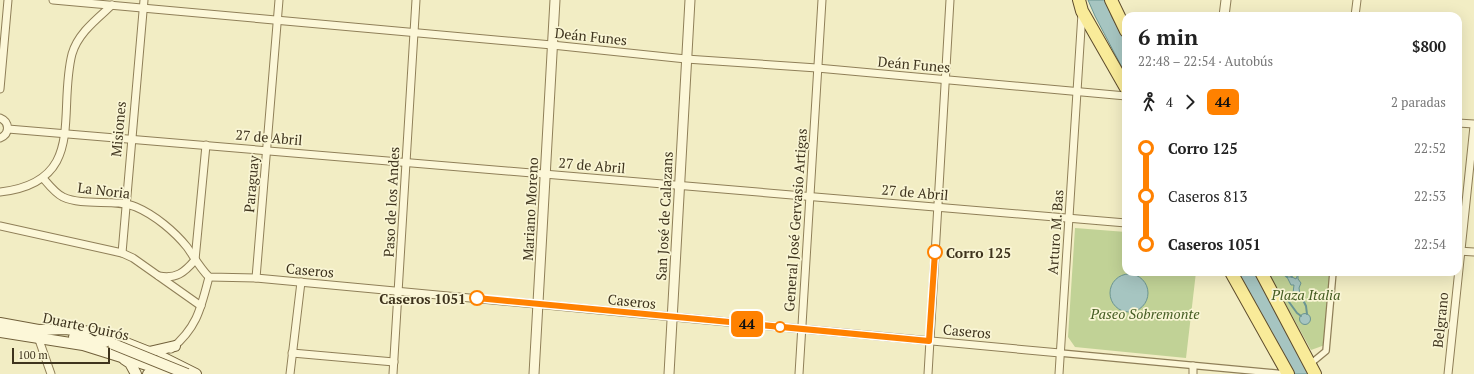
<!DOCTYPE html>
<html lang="es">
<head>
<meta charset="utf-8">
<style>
  :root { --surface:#fff; --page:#f6f6f6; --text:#222; --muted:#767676 }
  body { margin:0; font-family:"PT Serif",serif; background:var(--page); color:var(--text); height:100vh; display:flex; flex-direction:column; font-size:15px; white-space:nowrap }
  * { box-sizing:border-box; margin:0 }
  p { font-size:13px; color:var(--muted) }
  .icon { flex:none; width:22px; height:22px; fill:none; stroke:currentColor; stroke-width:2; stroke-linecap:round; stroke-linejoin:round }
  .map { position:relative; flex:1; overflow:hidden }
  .drawer { position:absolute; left:1122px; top:12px; width:340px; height:264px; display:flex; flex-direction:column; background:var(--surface); border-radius:12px; box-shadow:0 4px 16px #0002 }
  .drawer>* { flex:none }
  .badge { padding:0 8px; border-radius:6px; font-size:14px; line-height:26px }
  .scale { position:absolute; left:12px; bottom:10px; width:98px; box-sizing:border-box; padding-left:4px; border:2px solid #3e331d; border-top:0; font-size:11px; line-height:14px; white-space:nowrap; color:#3e331d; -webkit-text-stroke:3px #f9f5d4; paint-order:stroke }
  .map>.badge { position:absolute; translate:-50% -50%; box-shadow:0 0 0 2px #fff }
  .legs { display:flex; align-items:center; gap:6px; height:44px; padding:0 16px; font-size:13px }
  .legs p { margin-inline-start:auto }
  .headline { display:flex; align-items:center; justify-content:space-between; height:68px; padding:0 16px }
  h1 { font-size:22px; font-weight:600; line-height:30px }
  ul { padding:0 16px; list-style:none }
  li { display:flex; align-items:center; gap:14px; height:48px; font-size:15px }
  li i { display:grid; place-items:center; width:6px; height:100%; margin:0 5px; background:currentColor }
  li i::after { content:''; width:10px; height:10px; margin:-5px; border:3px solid; border-radius:50%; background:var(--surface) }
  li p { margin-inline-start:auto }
  li:first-child i { background:linear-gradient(#0000 50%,currentColor 0) }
  li:last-child i { background:linear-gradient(currentColor 50%,#0000 0) }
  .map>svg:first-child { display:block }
  .green { fill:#c1d296 }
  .water { fill:#a6c5c1; stroke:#6b9592 }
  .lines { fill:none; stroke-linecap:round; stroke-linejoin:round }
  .stream { stroke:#6b9592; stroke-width:2 }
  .pedestrian-casing { stroke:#8f7f58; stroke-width:8 }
  .minor-casing { stroke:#8f7f58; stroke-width:9 }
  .tertiary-casing { stroke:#8f7f58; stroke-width:11 }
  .secondary-casing { stroke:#71603b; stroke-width:12 }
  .primary-casing { stroke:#5d4b2c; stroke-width:14 }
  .pedestrian { stroke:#fcf7d8; stroke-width:5.5 }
  .minor { stroke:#fcf7d8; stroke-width:7 }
  .tertiary { stroke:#fcf7d8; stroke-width:9 }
  .secondary { stroke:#fcf7d8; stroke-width:10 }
  .primary { stroke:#f9eb99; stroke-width:12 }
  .secondary-bridge-casing { stroke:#71603b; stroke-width:12; stroke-linecap:butt }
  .secondary-bridge { stroke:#fcf7d8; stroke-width:10 }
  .line-1-casing { stroke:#fff; stroke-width:9 }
  .line-1 { stroke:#ff8100; stroke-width:6 }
  .stop-1-dot { fill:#fff; stroke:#ff8100; stroke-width:2 }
  .labels { text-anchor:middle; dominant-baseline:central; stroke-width:3.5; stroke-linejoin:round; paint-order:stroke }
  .street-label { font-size:14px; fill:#3e331d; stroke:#f9f5d4 }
  .stop-label { font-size:14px; font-weight:bold; fill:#3e331d; stroke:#f9f5d4; text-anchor:start }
  .park-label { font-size:14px; font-style:italic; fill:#445c22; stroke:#f9f5d4 }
</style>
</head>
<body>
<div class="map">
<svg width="1474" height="374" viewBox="0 0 1474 374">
  <rect width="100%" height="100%" fill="#f2edc4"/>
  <!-- green -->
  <g class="green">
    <path d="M1075 228 1126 232V272H1196L1186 358 1075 347 1068 337Z"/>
    <path d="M1268 272H1330L1325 345 1311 350Z"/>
  </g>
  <!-- water -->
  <g class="water">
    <path d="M1088 0H1105L1112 17 1126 42V75L1095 16Z"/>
    <path d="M1237 272H1254L1311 374H1295Z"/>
    <path d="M1298 274V279L1301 283 1299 288 1300 294 1297 292 1293 293 1294 285H1291L1287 277H1292L1296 279Z"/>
    <circle cx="1129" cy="293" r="19"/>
    <circle cx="1305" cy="319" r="5.5"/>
  </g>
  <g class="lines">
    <!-- stream -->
    <g class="stream">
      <path d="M1282 272 1287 277"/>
      <path d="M1288 272 1292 277"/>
      <path d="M1293 293 1289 302 1297 313 1301 316"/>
      <path d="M1300 294 1306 306 1307 314"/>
    </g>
    <!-- pedestrian casing -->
    <g class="pedestrian-casing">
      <g id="pedestrian">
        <path d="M1060 353 1285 374"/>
        <path d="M1309 365 1326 351 1333 272"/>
      </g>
    </g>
    <!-- minor casing -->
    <g class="minor-casing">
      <g id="minor">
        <path d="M53 0 552 45 686 59 817 68 1126 96"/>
        <path d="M1355 16 1357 0"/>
        <path d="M0 89 8 0"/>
        <path d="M0 118C10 122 10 134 0 138"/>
        <path d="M1458 123 1474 124"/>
        <path d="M8 129 1126 223"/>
        <path d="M43 178C49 185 55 193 63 197 85 207 114 198 136 207 155 215 175 232 187 247 194 257 200 268 209 277L256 278 1060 353"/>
        <path d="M0 192C88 182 57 113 72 54 78 33 97 19 112 5"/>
        <path d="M0 226 122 253 133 258 201 306"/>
        <path d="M1458 251 1474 252"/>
        <path d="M122 253 144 0"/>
        <path d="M195 260 206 145"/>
        <path d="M159 276C176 279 184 273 195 260"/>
        <path d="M256 278 279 0"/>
        <path d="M38 337 51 374"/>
        <path d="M171 349C197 328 201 308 209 277"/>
        <path d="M292 353 394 362"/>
        <path d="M290 374 301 282"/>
        <path d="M393 374 416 0"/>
        <path d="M799 374 822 0"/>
        <path d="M928 374 950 0"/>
        <path d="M1059 374 1082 13"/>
        <path d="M1193 374V366"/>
        <path d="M1448 374 1474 126"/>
      </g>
    </g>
    <!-- tertiary casing -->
    <g class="tertiary-casing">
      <g id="tertiary">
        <path d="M1224 16 1226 0"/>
        <path d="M534 374 555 0"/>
        <path d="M669 374 690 0"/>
      </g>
    </g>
    <!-- secondary casing -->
    <g class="secondary-casing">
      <g id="secondary">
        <path d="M0 323 44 331"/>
        <path d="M38 330 65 329 92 332 106 335 149 352 175 346"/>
        <path d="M0 332 83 345 150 366 152 363 150 358 139 349"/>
        <path d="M74 337 105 342"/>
        <path d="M162 357 196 374"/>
        <path d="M124 359 130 363 136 374"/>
        <path d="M148 374 154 369 167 374"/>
      </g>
    </g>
    <!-- primary casing -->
    <g class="primary-casing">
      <g id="primary">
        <path d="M1079 0 1082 11 1126 88"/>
        <path d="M1111 0 1126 31"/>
        <path d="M1231 272 1288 374"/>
        <path d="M1261 272 1315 374"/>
      </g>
    </g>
    <!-- pedestrian -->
    <use href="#pedestrian" class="pedestrian"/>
    <!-- minor -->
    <use href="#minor" class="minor"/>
    <!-- tertiary -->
    <use href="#tertiary" class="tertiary"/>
    <!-- secondary -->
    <use href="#secondary" class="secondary"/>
    <!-- primary -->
    <use href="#primary" class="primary"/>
    <!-- secondary-bridge casing -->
    <g class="secondary-bridge-casing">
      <path id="secondary-bridge" d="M113 344 187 374"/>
    </g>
    <!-- secondary-bridge -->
    <use href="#secondary-bridge" class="secondary-bridge"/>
  </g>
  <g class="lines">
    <!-- line-1 casing -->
    <g class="line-1-casing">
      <path id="line-1" d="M477 298 929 341 935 252"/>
    </g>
    <!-- line-1 -->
    <use href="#line-1" class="line-1"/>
  </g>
  <!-- markers -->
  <g class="stop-1-dot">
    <circle cx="935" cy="252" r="7"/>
    <circle cx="477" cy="298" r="7"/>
    <circle cx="780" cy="327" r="5"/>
  </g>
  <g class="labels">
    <!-- street labels -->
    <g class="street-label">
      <text transform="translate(591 36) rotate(6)">Deán Funes</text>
      <text transform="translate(914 64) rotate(5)">Deán Funes</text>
      <text transform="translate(118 129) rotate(-85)">Misiones</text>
      <text transform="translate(269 137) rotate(5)">27 de Abril</text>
      <text transform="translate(592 165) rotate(5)">27 de Abril</text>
      <text transform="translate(251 184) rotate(-85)">Paraguay</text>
      <text transform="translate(104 190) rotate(7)">La Noria</text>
      <text transform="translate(915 192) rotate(5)">27 de Abril</text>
      <text transform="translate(391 202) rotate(-87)">Paso de los Andes</text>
      <text transform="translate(530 209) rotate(-87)">Mariano Moreno</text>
      <text transform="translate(664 216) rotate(-87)">San José de Calazans</text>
      <text transform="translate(795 220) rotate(-86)">General José Gervasio Artigas</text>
      <text transform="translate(1055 232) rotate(-86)">Arturo M. Bas</text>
      <text transform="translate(310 270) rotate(5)">Caseros</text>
      <text transform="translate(632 301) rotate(6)">Caseros</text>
      <text transform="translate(1440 320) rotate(-84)">Belgrano</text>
      <text transform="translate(86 326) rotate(12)">Duarte Quirós</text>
      <text transform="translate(967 331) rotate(5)">Caseros</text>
    </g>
    <!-- stop labels -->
    <g class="stop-label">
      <text x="946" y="252">Corro 125</text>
      <text x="466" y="298" text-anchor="end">Caseros 1051</text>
    </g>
    <!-- park labels -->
    <g class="park-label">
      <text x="1306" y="294">Plaza Italia</text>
      <text x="1145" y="313">Paseo Sobremonte</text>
    </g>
  </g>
</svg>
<div class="scale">100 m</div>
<b class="badge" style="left:747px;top:324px;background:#ff8100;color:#111">44</b>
<section class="drawer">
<div class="headline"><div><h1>6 min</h1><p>22:48 – 22:54 · Autobús</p></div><b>$800</b></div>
<div class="legs"><svg class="icon" aria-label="walk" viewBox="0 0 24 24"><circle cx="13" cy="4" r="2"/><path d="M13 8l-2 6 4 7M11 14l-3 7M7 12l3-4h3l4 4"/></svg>4<svg class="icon" aria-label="forward" viewBox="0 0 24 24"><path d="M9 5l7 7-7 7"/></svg><b class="badge" style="background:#ff8100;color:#111">44</b><p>2 paradas</p></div>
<ul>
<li><i style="color:#ff8100"></i><b>Corro 125</b><p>22:52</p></li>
<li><i style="color:#ff8100"></i><span>Caseros 813</span><p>22:53</p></li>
<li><i style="color:#ff8100"></i><b>Caseros 1051</b><p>22:54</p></li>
</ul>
</section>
</div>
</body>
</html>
